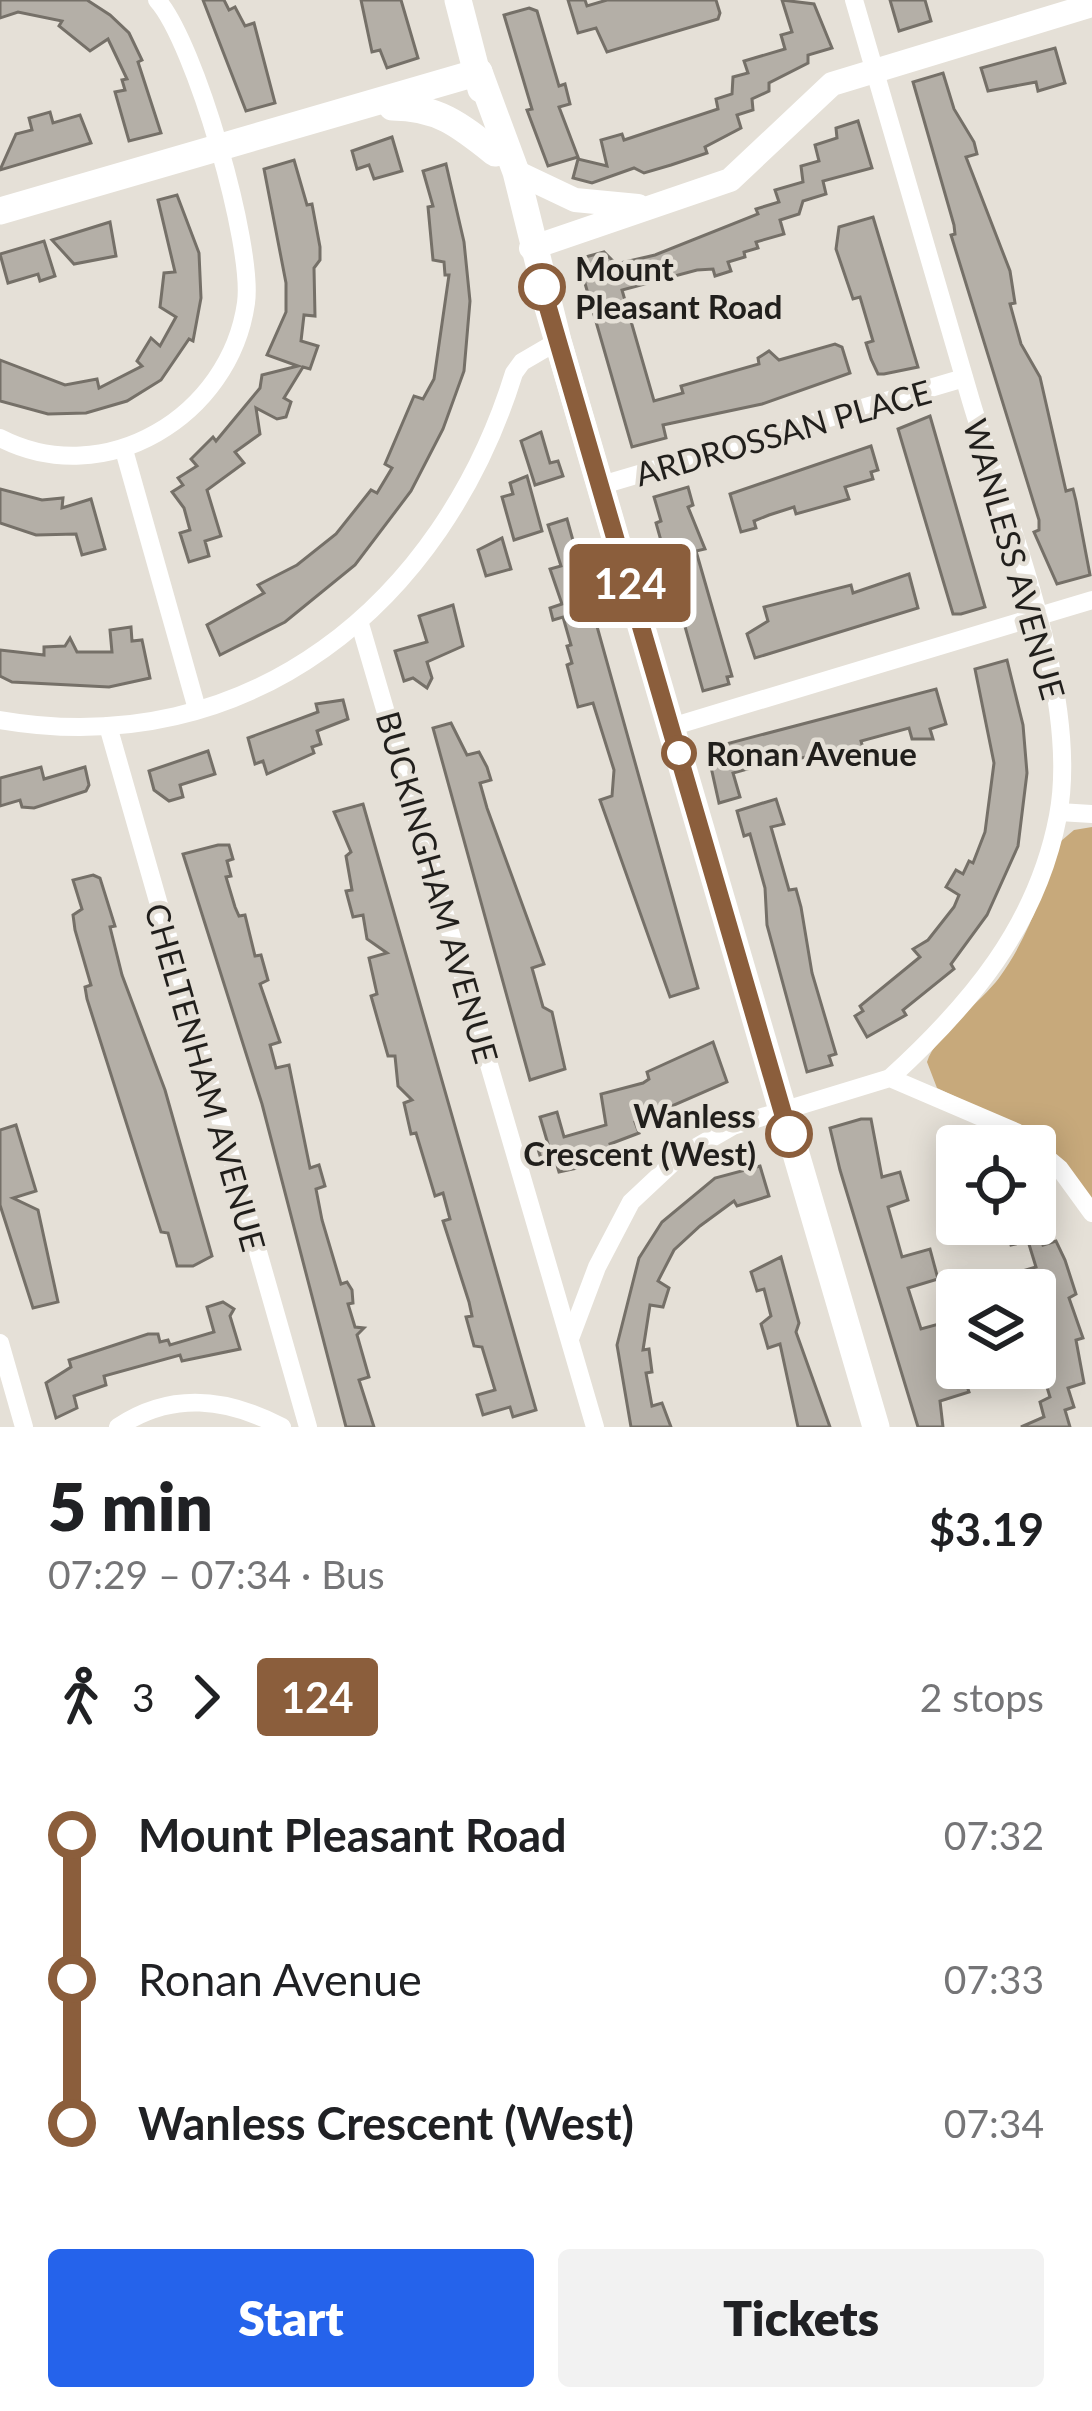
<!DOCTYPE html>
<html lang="en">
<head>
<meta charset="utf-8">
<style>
  :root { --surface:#fff; --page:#f2f2f2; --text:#202124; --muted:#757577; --accent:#2563eb }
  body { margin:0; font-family:Lato,sans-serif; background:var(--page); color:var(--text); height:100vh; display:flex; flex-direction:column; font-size:45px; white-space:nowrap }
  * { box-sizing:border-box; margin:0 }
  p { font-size:39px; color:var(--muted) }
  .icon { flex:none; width:66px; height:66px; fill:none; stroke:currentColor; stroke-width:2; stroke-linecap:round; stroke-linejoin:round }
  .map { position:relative; height:1427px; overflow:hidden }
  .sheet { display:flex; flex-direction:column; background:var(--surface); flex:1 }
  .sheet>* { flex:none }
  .badge { padding:0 24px; border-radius:9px; font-size:42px; line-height:78px }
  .tools { position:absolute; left:936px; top:1125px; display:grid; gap:24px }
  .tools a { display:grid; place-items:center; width:120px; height:120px; border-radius:12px; background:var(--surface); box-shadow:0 6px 30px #0003; font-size:60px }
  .map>.badge { position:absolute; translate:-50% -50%; box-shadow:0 0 0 6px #fff }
  .legs { display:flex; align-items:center; gap:18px; height:132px; padding:0 48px; font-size:39px }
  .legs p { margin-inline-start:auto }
  .overview { display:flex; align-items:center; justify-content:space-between; height:204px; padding:0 48px }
  h1 { font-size:66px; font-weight:800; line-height:90px }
  .cta { display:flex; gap:24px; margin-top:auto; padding:24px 48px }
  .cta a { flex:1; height:138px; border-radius:12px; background:var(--accent); color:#fff; font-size:48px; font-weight:800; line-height:138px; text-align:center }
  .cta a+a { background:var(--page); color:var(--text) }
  ul { padding:0 48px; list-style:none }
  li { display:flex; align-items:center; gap:42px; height:144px; font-size:45px }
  li i { display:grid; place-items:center; width:18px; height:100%; margin:0 15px; background:currentColor }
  li i::after { content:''; width:30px; height:30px; margin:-15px; border:9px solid; border-radius:50%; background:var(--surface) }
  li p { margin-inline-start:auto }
  li:first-child i { background:linear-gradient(#0000 50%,currentColor 0) }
  li:last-child i { background:linear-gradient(currentColor 50%,#0000 0) }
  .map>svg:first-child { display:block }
  .green { fill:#c7a97b }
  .building { fill:#b4afa7; stroke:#757068; stroke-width:3 }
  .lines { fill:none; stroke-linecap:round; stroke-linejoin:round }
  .minor { stroke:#fff; stroke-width:18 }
  .tertiary { stroke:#fff; stroke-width:24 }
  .secondary { stroke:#fff; stroke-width:27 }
  .line-1-casing { stroke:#fff; stroke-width:27 }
  .line-1 { stroke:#8b5e3c; stroke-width:18 }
  .stop-1-dot { fill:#fff; stroke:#8b5e3c; stroke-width:6 }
  .labels { text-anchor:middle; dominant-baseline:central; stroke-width:9; stroke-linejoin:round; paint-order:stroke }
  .stop-label { font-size:33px; font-weight:bold; fill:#211f1c; stroke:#e5e0d7; text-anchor:start }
  .street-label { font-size:33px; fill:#211f1c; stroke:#e5e0d7 }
</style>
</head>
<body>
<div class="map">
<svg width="1092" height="1427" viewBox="0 0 1092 1427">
  <rect width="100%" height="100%" fill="#e5e0d7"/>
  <!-- green -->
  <path class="green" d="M1092 827V1202L1020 1127 937 1088 927 1062C934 1037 981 1002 999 978 1030 935 1043 890 1061 841L1074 830Z"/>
  <!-- building -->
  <g class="building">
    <path d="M0 0H87L110 15 129 33 142 60 138 62 161 133 129 141 115 92 125 90 122 80 127 79 108 39 90 51 59 26 62 21 18 12 0 18Z"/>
    <path d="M203 0H224L229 10 235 7 245 26 254 23 275 103 246 111Z"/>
    <path d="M361 0H401L418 58 387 68 380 50 372 52Z"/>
    <path d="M568 0H585L587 6 607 0H716L720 13 718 19 607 52 596 28 578 33Z"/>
    <path d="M782 0 814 4 832 48 808 55V63L769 83V91L752 99 753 110 737 115 741 128 705 147 707 153 671 165 644 173 634 168 592 183 573 178 578 159 607 166 601 140 622 134 624 140 718 109 716 99 732 94 733 77 748 73 744 61 785 49 781 35 792 32Z"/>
    <path d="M890 0H925L931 21 899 31Z"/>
    <path d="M529 8 537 11 559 86 565 84 570 104 559 107 578 157 548 166 527 110 532 109 504 15Z"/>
    <path d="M1055 48 1065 83 1038 91 1036 82 988 91 981 68Z"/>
    <path d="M943 73 954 109 974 142 977 154 966 157 1010 271 1015 303 1010 304 1021 344 1040 377 1066 491 1073 489 1076 501 1090 575 1057 584 1034 532 1039 530V520L951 235 955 234 954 225 913 82Z"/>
    <path d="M50 112 53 123 80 115 91 143 0 170 16 134 32 130 29 118Z"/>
    <path d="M858 121 872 168 823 181 826 194 803 201 799 214 780 220 784 234 756 242 758 248 744 252 745 257 728 262 731 271 715 276 713 269 697 270 622 290 654 401 683 393 681 386 759 364 758 358 769 351 779 360 835 344 842 347 850 373 762 404 663 425 666 438 632 447 578 259 604 252 616 264 655 255 758 214 756 209 779 202 775 190 803 182 801 166 819 161 815 145 837 138 836 128Z"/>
    <path d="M392 137 402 171 374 179 369 165 357 169 352 151Z"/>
    <path d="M294 160 307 205 312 204 320 247V260L314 268 315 316 304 315 301 341 318 346 310 369 303 367 284 398 291 402 286 417 277 419 256 408 260 434 235 452 244 463 207 490 221 536 205 541 209 556 189 562 180 533 190 530 184 508 172 492 183 485 178 478 197 466 191 459 213 437 216 441 260 388 262 375 298 366 267 355 286 312V283L264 169Z"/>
    <path d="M446 164 464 242 470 301 464 371 443 429 411 491 355 565 285 622 220 655 207 625 264 593 258 585 297 565 336 534 371 490 377 493 392 468 385 464 414 396 423 399 434 379 449 275H445L444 262 433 260 428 207 433 206 423 171Z"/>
    <path d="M177 195 199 253 201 298 193 341 189 339 161 380 127 401 86 413 48 414 0 401V360L65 385 97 379 99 388 142 366 137 361 151 338 160 346 176 317 160 307 164 273 175 272 158 200Z"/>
    <path d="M873 217 918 367 884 374H878L871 359 866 343 873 341 860 297 853 299 836 249 839 227Z"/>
    <path d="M110 222 116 256 74 264 52 240Z"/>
    <path d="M44 241 55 276 40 281 38 274 8 283 0 254Z"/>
    <path d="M930 416 985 607 961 614H953L898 429Z"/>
    <path d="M541 432 550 463 558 461 563 476 535 485 521 441Z"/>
    <path d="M871 446 878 470 871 472 873 479 845 487 849 499 796 514 794 507 769 515 754 521 756 528 741 532 730 494Z"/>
    <path d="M527 476 542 531 514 540 502 497 513 494 510 483Z"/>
    <path d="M688 487 693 505 688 507 705 549 696 551 732 676 727 677 729 684 703 691 656 523 661 521 654 497Z"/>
    <path d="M0 489 42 500 63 498 62 508 91 499 105 549 82 555 76 534 36 535 0 523Z"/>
    <path d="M567 519 698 988 670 997 600 800 612 796 614 770 593 703 578 707 567 665 572 663 567 646 571 645 563 617 553 620 550 608 562 604 550 569 561 566 548 525Z"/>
    <path d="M502 538 511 569 486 576 478 550Z"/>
    <path d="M909 574 918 608 755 658 747 634 768 621 764 607 851 585 853 593Z"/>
    <path d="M453 605 463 646 427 662 432 678 427 688 413 678 404 681 395 651 427 642 419 616Z"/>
    <path d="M131 627 132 641 142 640 150 678 109 687 12 682 0 676V650L44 655V647L65 646 70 638 77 652H112L110 630Z"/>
    <path d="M1007 660 1023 725 1027 773 1018 846 987 915 951 964 954 969 903 1010 906 1015 867 1037 855 1016 863 1011 860 1006 920 957 913 949 928 940 954 907 959 895 946 887 956 870 963 874 969 861 973 863 985 832 994 763 975 669Z"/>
    <path d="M936 689 946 724 930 729 933 739H912L909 728 861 741 864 752 846 757 844 750 758 766 733 773 740 797 719 803 707 749Z"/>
    <path d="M343 700 348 719 317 731 321 744 312 747 314 753 267 774 263 761 255 764 248 738 318 712 316 704Z"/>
    <path d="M451 723 467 755 479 752 487 767 491 780 480 783 487 808 544 964 532 968 543 1007 552 1012 565 1069 530 1080 433 728Z"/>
    <path d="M208 751 215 774 180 785 183 797 169 801 154 790 149 771Z"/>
    <path d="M41 767 44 779 85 767 89 785 86 791 34 808 22 807 20 800 0 806V778Z"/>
    <path d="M776 799 784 824 771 827 789 890 796 889 801 907 812 973 836 1054 829 1056 832 1065 807 1072 767 925 765 888 750 834 744 836 737 811Z"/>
    <path d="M363 804 536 1410 513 1417 510 1407 483 1415 477 1395 495 1390 482 1347 474 1346 466 1317 472 1316 469 1302 443 1221 450 1219 443 1193 435 1196 416 1133 411 1134 404 1103 412 1100 398 1086 395 1056H388L371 996 377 994 369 958 387 953 367 939 363 915 353 917 346 891 352 890 346 856 351 852 334 812Z"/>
    <path d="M218 845H229L233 859 227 861 231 876 226 877 235 907 239 916 245 915 255 956 261 955 268 980 260 984 280 1042 270 1045 276 1068 289 1065 310 1168 319 1165 325 1186 316 1189 322 1220 341 1284 347 1282 352 1290 353 1303 348 1304 355 1327 364 1328 357 1335 369 1377 359 1380 374 1427H346L262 1104 183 854Z"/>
    <path d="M93 875 100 878 115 926 110 927 122 975 165 1090 212 1256 193 1266H177L168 1233 161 1232 87 999 85 987 91 985 75 930 73 915 82 909 73 880Z"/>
    <path d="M713 1042 727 1082 635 1122 639 1133 610 1144 614 1158 609 1161 559 1172 556 1162H542L537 1146 548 1144 540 1117 557 1112 564 1137 606 1125 601 1094 643 1083 649 1079 647 1072Z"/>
    <path d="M861 1119H871L882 1177 900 1172 908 1200 888 1207 902 1257 930 1249 938 1279 908 1288 921 1329 946 1322 969 1392 940 1401 943 1427H918L840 1170 830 1128Z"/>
    <path d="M16 1125 36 1191 13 1198 38 1210 58 1302 33 1308 0 1205V1130Z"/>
    <path d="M760 1166 769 1196 737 1206 734 1201 700 1226 674 1250 658 1281 669 1288 663 1307 650 1305 643 1350 649 1349 652 1372 646 1373 652 1406 662 1403 671 1427H631L617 1345 639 1258 662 1222 715 1178Z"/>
    <path d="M1005 1224H1037L1043 1245 1056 1241 1065 1260 1076 1294 1069 1298 1083 1338 1076 1340 1084 1383 1068 1388 1074 1407 1065 1410 1070 1427H1021L1044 1417 1040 1402 1050 1397 1046 1384 1054 1374 1035 1290H1024L1019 1272 1036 1267 1028 1241 1011 1245Z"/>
    <path d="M781 1257 799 1323 796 1332 830 1427H798L780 1344 768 1348 761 1324 771 1316 764 1289 757 1291 751 1272Z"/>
    <path d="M223 1302 234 1309 230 1316 240 1349 182 1361 180 1355 104 1376 106 1385 74 1396 77 1408 56 1418 46 1383 71 1367 69 1360 148 1334H158L160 1342 168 1340 170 1345 214 1332 207 1307Z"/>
  </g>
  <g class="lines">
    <!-- minor -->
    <g class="minor">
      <path d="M854 0C894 134 931 268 971 401 1006 519 1081 695 1058 816 1037 926 970 1005 890 1078"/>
      <path d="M0 438C105 492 230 416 246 303 254 246 195 42 157 0"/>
      <path d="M124 450 197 709"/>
      <path d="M602 485 964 378"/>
      <path d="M360 624 595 1427"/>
      <path d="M0 720C249 763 443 603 514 373L522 362 558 341"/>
      <path d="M108 726 308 1427"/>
      <path d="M671 727 1092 600"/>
      <path d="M1059 812 1092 814"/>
      <path d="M571 1336 597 1267 631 1202 679 1157 733 1126 890 1078 1016 1132 1060 1169 1092 1213"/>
      <path d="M0 1343 24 1427"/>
      <path d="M118 1427C172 1391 227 1398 282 1427"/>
    </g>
    <!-- tertiary -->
    <g class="tertiary">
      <path d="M516 172 575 200 638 206"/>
      <path d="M531 248 730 180 832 84 1092 5"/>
    </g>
    <!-- secondary -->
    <g class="secondary">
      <path d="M458 0 481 89"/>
      <path d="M479 72 516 172 558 341 876 1427"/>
      <path d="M392 107C438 107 460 125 495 153"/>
      <path d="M0 211 479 72"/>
    </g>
  </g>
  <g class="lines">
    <!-- line-1 casing -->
    <g class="line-1-casing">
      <path id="line-1" d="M542 287 789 1134"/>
    </g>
    <!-- line-1 -->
    <use href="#line-1" class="line-1"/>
  </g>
  <!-- markers -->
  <g class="stop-1-dot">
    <circle cx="542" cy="287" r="21"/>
    <circle cx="679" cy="753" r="15"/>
    <circle cx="789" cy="1134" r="21"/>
  </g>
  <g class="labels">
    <!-- stop labels -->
    <g class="stop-label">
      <text x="575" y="268">Mount<tspan x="575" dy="38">Pleasant Road</tspan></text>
      <text x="706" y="753">Ronan Avenue</text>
      <text x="756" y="1115" text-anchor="end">Wanless<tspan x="756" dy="38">Crescent (West)</tspan></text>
    </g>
    <!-- street labels -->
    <g class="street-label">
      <text transform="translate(783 432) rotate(-16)">ARDROSSAN PLACE</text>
      <text transform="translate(1015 559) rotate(74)">WANLESS AVENUE</text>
      <text transform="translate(438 887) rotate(74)">BUCKINGHAM AVENUE</text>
      <text transform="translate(206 1077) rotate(74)">CHELTENHAM AVENUE</text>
    </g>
  </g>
</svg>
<div class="tools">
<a><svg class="icon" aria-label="locate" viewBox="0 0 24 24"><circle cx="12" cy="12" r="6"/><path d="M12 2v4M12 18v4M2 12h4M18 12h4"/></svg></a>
<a><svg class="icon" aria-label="layers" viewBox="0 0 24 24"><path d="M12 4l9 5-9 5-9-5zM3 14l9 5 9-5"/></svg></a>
</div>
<b class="badge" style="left:630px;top:583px;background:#8b5e3c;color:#fff">124</b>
</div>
<section class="sheet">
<div class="overview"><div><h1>5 min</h1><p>07:29 – 07:34 · Bus</p></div><b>$3.19</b></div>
<div class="legs"><svg class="icon" aria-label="walk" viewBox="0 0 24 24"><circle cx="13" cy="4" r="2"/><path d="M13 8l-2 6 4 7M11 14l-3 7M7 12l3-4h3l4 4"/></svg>3<svg class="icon" aria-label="forward" viewBox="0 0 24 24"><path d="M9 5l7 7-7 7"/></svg><b class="badge" style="background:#8b5e3c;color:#fff">124</b><p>2 stops</p></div>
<ul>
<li><i style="color:#8b5e3c"></i><b>Mount Pleasant Road</b><p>07:32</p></li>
<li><i style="color:#8b5e3c"></i><span>Ronan Avenue</span><p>07:33</p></li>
<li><i style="color:#8b5e3c"></i><b>Wanless Crescent (West)</b><p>07:34</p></li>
</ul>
<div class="cta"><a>Start</a><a>Tickets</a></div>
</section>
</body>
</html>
